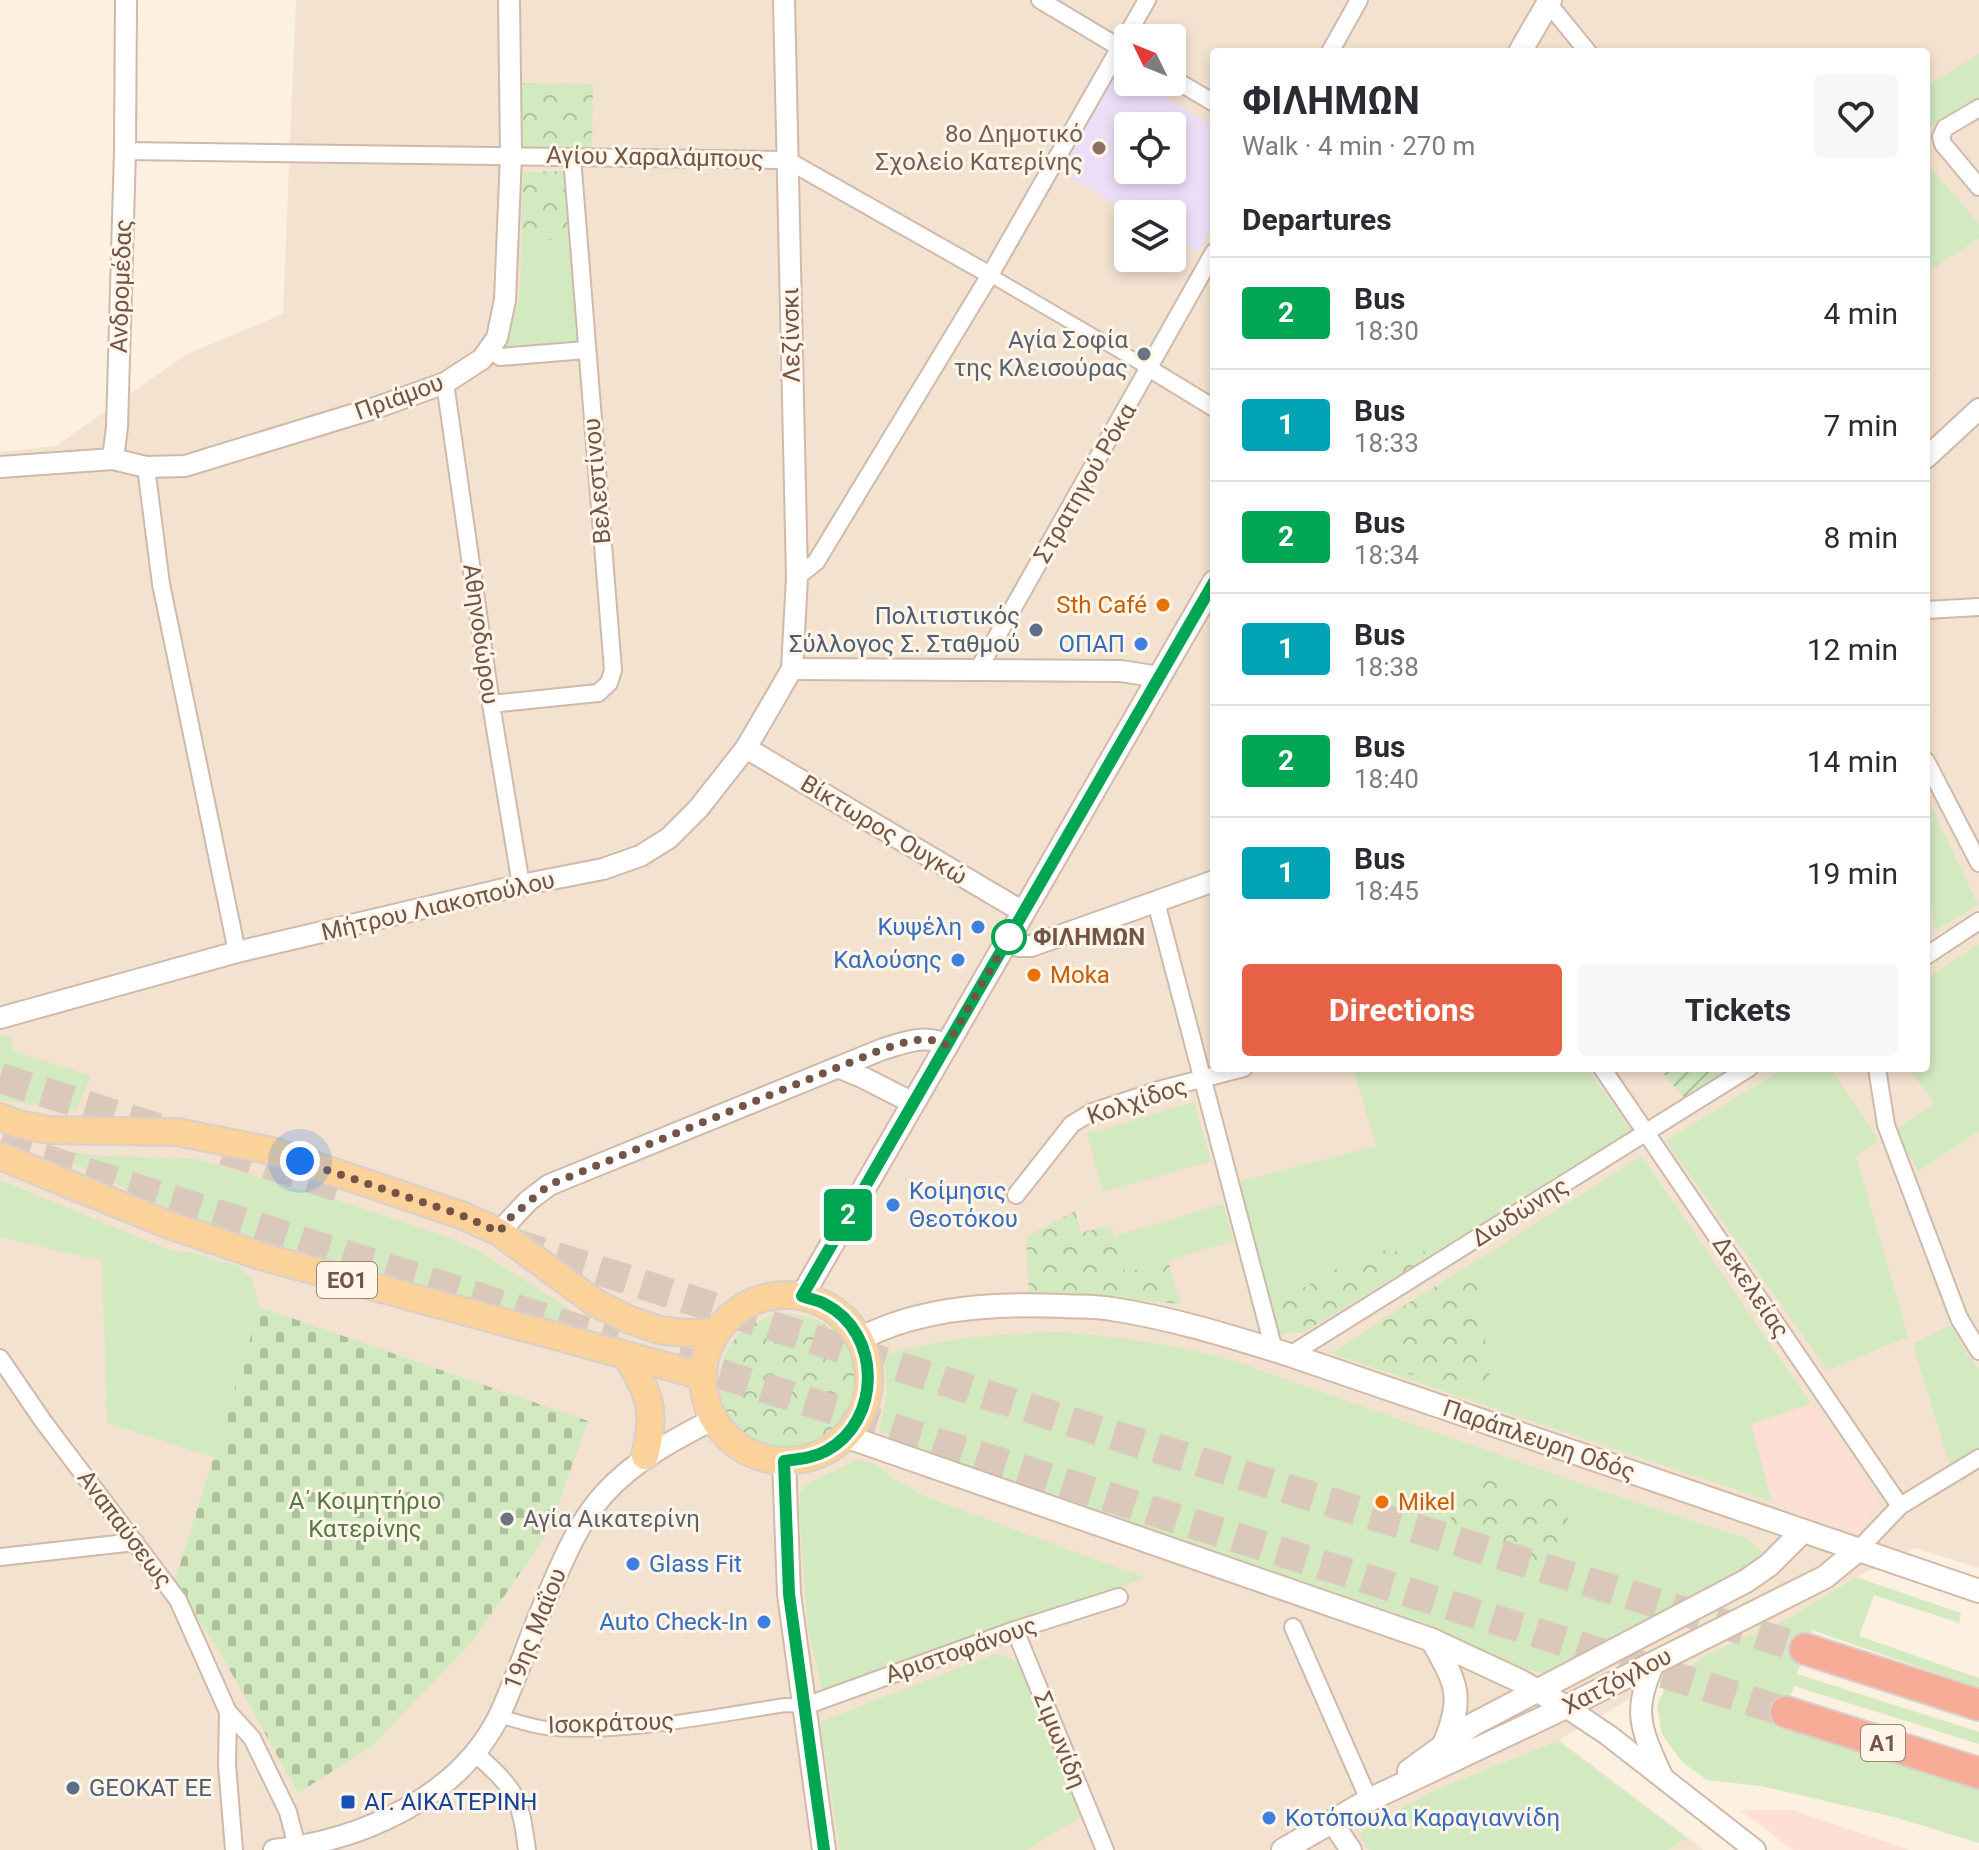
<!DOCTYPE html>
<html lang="en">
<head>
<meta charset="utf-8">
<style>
  :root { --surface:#fff; --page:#f7f7f7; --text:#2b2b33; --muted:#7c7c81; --line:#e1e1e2; --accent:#e76146 }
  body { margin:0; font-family:Roboto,sans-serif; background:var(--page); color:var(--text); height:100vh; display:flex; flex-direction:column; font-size:30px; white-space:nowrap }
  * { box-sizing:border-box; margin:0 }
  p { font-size:26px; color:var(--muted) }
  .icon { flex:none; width:44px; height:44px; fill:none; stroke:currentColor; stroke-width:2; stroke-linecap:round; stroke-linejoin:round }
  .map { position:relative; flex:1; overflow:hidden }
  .sheet { position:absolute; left:1210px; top:48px; width:720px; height:1024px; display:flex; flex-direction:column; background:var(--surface); border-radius:8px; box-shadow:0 4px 12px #0003 }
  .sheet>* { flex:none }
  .badge { padding:0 16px; border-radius:6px; font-size:28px; line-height:52px }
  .needle { width:52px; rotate:313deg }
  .buttons { position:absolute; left:1114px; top:24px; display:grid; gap:16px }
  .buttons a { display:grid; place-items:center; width:72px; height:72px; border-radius:8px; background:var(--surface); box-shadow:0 4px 12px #0003; font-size:40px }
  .you { position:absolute; width:40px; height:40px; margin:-20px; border:6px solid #fff; border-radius:50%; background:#1a73e8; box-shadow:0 0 0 12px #1a73e833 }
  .map>.badge { position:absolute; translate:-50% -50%; box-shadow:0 0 0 4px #fff }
  h2 { padding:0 32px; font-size:30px; line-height:72px }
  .round { display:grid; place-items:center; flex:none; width:84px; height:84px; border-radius:8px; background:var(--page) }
  .headline { display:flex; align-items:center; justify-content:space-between; height:136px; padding:0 32px }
  h1 { font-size:38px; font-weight:700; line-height:60px }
  .action { display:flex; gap:16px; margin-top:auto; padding:16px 32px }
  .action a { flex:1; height:92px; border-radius:8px; background:var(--accent); color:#fff; font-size:32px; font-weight:700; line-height:92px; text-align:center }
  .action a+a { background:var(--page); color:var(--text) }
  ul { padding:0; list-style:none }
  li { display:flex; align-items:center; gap:24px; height:112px; padding:0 32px; border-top:2px solid var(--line) }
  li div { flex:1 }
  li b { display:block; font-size:30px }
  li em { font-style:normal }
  li .badge { min-width:88px; font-weight:700; text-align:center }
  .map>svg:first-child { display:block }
  .residential { fill:#f4e2d0; fill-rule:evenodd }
  .commercial { fill:#fddfd5 }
  .education { fill:#eddef8; fill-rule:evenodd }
  .grass { fill:#d3e9c0 }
  .forest { fill:url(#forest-crowns) }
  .cemetery { fill:url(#cemetery-stones) }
  .garden { fill:url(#garden-furrows) }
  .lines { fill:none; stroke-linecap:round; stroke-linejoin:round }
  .motorway-tunnel { stroke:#dac9bb; stroke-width:30; stroke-dasharray:30 15; stroke-linecap:butt }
  .pedestrian-casing { stroke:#cfb9ab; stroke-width:16 }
  .minor-casing { stroke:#cfb9ab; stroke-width:20 }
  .tertiary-casing { stroke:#cfb9ab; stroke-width:24 }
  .secondary-casing { stroke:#d2b9a8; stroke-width:26 }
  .primary-casing { stroke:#d8cfcc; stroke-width:30 }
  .motorway-casing { stroke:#d8cfcc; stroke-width:34 }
  .pedestrian { stroke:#fff; stroke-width:12 }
  .minor { stroke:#fff; stroke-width:16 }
  .tertiary { stroke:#fff; stroke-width:20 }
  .secondary { stroke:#fff; stroke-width:22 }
  .primary { stroke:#fbd299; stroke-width:26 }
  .motorway { stroke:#f7ac98; stroke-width:30 }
  .line-casing { stroke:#fff; stroke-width:18 }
  .line { stroke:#00a651; stroke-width:12 }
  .walk { stroke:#735548; stroke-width:8; stroke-dasharray:0 14.4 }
  .education-dot { fill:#8d6e63; stroke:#fff5e8; stroke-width:3 }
  .worship-dot { fill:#6b7280; stroke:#fff5e8; stroke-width:3 }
  .food-dot { fill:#e8710a; stroke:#fff5e8; stroke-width:3 }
  .service-dot { fill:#5c6f8a; stroke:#fff5e8; stroke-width:3 }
  .shop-dot { fill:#3f7fe0; stroke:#fff5e8; stroke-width:3 }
  .stop-dot { fill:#fff; stroke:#00a651; stroke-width:4 }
  .transit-dot { fill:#1a4fb4; stroke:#fff5e8; stroke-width:3 }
  .labels { text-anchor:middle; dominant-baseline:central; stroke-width:6; stroke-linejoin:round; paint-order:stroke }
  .shield { fill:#fff5e8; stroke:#9d8578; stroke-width:2 }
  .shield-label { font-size:22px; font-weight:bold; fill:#735548 }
  .education-label { font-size:24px; fill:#785e54; stroke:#fff5e8; text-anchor:end }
  .street-label { font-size:24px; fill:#735548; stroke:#fff5e8 }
  .worship-label { font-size:24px; fill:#5b616d; stroke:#fff5e8; text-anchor:end }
  .food-label { font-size:24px; fill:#c56008; stroke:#fff5e8; text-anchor:start }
  .service-label { font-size:24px; fill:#4e5e75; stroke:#fff5e8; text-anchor:end }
  .shop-label { font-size:24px; fill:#366cbe; stroke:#fff5e8; text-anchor:end }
  .stop-label { font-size:24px; font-weight:bold; fill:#735548; stroke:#fff5e8; text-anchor:start }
  .park-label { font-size:24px; fill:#547941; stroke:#fff5e8 }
  .transit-label { font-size:24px; fill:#164399; stroke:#fff5e8; text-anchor:start }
</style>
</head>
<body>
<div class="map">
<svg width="1979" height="1850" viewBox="0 0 1979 1850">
  <defs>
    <pattern id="forest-crowns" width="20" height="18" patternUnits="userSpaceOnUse" patternTransform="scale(2)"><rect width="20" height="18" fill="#d3e9c0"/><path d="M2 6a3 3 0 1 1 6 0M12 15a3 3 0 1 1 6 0" fill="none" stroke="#b0c09e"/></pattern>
    <pattern id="cemetery-stones" width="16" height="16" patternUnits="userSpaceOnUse" patternTransform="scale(2)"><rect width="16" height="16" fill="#d3e9c0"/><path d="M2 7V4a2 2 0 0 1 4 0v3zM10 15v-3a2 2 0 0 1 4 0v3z" fill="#b0c09e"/></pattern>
    <pattern id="garden-furrows" width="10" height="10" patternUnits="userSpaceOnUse" patternTransform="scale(2)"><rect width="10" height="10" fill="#d3e9c0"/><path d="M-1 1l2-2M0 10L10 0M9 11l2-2" fill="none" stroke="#b0c09e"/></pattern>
  </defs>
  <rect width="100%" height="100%" fill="#fcf0e1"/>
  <!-- residential -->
  <path class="residential" d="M296 0H1979V1568L1915 1548 1856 1577 1791 1617 1706 1655 1559 1740 1704 1850H0V452L56 446 187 354 283 314ZM1128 38H1172V82H1128ZM1214 52H1926V1068H1214ZM1128 126H1172V170H1128ZM1128 214H1172V258H1128Z"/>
  <!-- commercial -->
  <g class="commercial">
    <path d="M1811 1404 1878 1498 1858 1534 1772 1502 1750 1423Z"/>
    <path d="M1740 1810H1793L1910 1850H1793Z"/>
  </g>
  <!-- education -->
  <path class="education" d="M1117 69 1128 76V82H1139L1214 127V224L1197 252 1172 237V214H1133L1057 169ZM1128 126H1172V170H1128Z"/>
  <!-- grass -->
  <g class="grass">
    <path d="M1979 54V99L1926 129V86Z"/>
    <path d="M1926 162 1979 224V238L1928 272Z"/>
    <path d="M521 239 571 240 578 341 506 347 520 294Z"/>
    <path d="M1926 796 1978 905 1936 930 1926 891Z"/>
    <path d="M1979 944V1131L1919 1171 1894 1131 1934 1104 1909 1068H1926V979Z"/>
    <path d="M11 1035 13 1051 91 1076 76 1111 0 1100V1036Z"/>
    <path d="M1353 1068H1587L1633 1132 1304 1332 1277 1334 1238 1182 1376 1146Z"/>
    <path d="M1784 1068H1831L1879 1141 1856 1156 1908 1337 1827 1370 1666 1141Z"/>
    <path d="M1194 1102 1211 1161 1103 1192 1087 1134Z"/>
    <path d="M65 1151 102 1156 196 1159 339 1201 444 1236 479 1251 588 1321V1327L583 1329 470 1309 204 1225 56 1156Z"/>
    <path d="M1642 1156 1811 1404 1751 1424 1772 1502 1331 1353Z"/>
    <path d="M0 1180 170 1250 188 1252 238 1266 252 1279 260 1307 213 1457 107 1423 102 1261 0 1237Z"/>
    <path d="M1223 1204 1234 1241 1125 1273 1114 1236Z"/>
    <path d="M1954 1323 1965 1352 1979 1370V1448L1950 1466 1913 1344Z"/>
    <path d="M1059 1332C1120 1337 1179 1344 1237 1362L1599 1490 1748 1539 1761 1551 1755 1570 1633 1634 1544 1674 1501 1661 1411 1619 1203 1554 934 1459 899 1438 879 1431 887 1393 884 1355C942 1338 999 1334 1059 1332Z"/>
    <path d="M857 1460 876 1464 891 1477 926 1497 1146 1578 823 1693 808 1628 799 1511 800 1493 808 1483Z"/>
    <path d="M1856 1577 1961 1613 1959 1623 1874 1595 1859 1636 1979 1678V1688L1812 1630 1797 1674 1979 1732V1744L1794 1686 1780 1726 1979 1790V1843L1894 1817 1761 1786 1707 1780 1682 1762 1662 1734 1657 1706 1668 1680 1706 1655 1791 1617Z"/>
    <path d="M997 1653 1019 1662 1081 1816 1027 1850H840L820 1722Z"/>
    <path d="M1558 1741 1687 1838 1667 1850H1369L1358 1834 1431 1792Z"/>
  </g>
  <!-- forest -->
  <g class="forest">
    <path d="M520 83 593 84 592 148H520Z"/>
    <path d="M567 171 571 240 521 239 523 172Z"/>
    <path d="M1075 1211 1081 1233 1111 1225 1125 1273 1168 1261 1180 1304 1111 1297 1029 1294 1026 1237Z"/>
    <path d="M1368 1251 1437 1252 1304 1332 1277 1334 1270 1307Z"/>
    <path d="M1476 1261 1491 1387 1383 1370 1375 1324Z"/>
    <circle cx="788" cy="1383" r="69"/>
    <path d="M1467 1470 1572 1506 1551 1567 1446 1532Z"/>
  </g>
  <!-- cemetery -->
  <path class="cemetery" d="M260 1307 588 1421 548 1533 473 1641 371 1747 298 1793 222 1656 174 1584Z"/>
  <!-- garden -->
  <path class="garden" d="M1659 1068H1735L1685 1099Z"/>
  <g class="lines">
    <!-- motorway-tunnel -->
    <g class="motorway-tunnel">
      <path d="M0 1078 163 1130"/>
      <path d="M0 1145 616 1341"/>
      <path d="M224 1150 342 1188"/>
      <path d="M513 1243 1094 1429 1805 1649"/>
      <path d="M677 1360 1786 1712"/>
    </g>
    <!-- pedestrian casing -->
    <g class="pedestrian-casing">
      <g id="pedestrian">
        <path d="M990 275 1150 369"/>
        <path d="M499 1716C514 1720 530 1726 546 1728 618 1736 713 1716 785 1705L805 1706"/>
      </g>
    </g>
    <!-- minor casing -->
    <g class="minor-casing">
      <g id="minor">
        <path d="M1040 0 1127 52"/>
        <path d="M1548 3 1588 52"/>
        <path d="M1330 52 1359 0"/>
        <path d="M1172 78 1214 103"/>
        <path d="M1979 108 1945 128 1941 137 1943 144 1979 187"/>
        <path d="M125 151 787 160 990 275"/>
        <path d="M490 349 500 357 586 350"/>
        <path d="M1150 369 1214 408"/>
        <path d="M445 383 491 704 521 885"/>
        <path d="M146 467 161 584 237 952"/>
        <path d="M797 577 816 562 990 275 1147 0"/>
        <path d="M1926 610 1979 607"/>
        <path d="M978 670 1214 252"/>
        <path d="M491 704 598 693 609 683 613 670 572 157"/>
        <path d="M1926 761 1979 863"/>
        <path d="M1156 902 1274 1350"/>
        <path d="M1926 956 1979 921"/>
        <path d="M1602 1068 1900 1506"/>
        <path d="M1877 1068 1886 1125 1959 1318 1979 1351"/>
        <path d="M1016 1195 1072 1124 1092 1112 1162 1089 1244 1068"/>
        <path d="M1290 1355 1749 1068"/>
        <path d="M0 1358 43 1421 178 1600 228 1712 252 1738 288 1812 297 1847"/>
        <path d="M1858 1550 1900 1506 1979 1458"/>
        <path d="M0 1557 135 1542"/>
        <path d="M1293 1627 1369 1800"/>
        <path d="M1015 1630 1105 1850"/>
        <path d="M805 1706 1015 1630 1119 1597"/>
        <path d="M228 1712 227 1765 234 1850"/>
        <path d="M475 1753C516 1790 520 1796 527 1850"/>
      </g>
    </g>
    <!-- tertiary casing -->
    <g class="tertiary-casing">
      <g id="tertiary">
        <path d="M1926 458 1979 409"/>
        <path d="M113 459 117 427 125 151 126 0"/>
        <path d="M0 467 113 459 146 467 185 466 378 407 445 383 482 359 497 338 505 300 511 155 509 0"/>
        <path d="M792 669 1121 671 1159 677"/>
        <path d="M746 748 1023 912"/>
        <path d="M1008 939 1018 946H1031L1214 881"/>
        <path d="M0 1018 237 952 521 885 603 869 640 856 669 838 698 809 746 748 792 669 797 577 784 0"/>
        <path d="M840 1068 864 1078 913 1103"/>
        <path d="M499 1232 528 1201 549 1185 883 1049C907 1042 924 1034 947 1045"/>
        <path d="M1655 1662C1631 1711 1641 1729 1662 1776"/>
        <path d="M1566 1707 1608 1735 1755 1850"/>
        <path d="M1332 1822 1351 1850"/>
        <path d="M274 1850C362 1840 460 1797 500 1714 518 1675 530 1634 548 1595 563 1560 578 1523 604 1494 635 1460 673 1440 714 1419"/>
      </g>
    </g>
    <!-- secondary casing -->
    <g class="secondary-casing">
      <g id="secondary">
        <path d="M1520 52 1550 0"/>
        <path d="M802 1296 1214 582"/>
        <path d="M860 1339C920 1307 996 1303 1063 1306 1079 1307 1096 1306 1112 1309 1172 1318 1232 1337 1290 1355L1979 1591"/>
        <path d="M845 1436 1432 1640 1520 1681 1566 1707"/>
        <path d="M784 1461 789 1594 824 1850"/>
        <path d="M1432 1640C1456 1683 1465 1696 1444 1744"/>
        <path d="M1409 1771 1472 1725 1746 1581 1769 1565 1803 1531"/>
        <path d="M1283 1850 1369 1800 1566 1707 1825 1577 1858 1550"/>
      </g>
    </g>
    <!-- primary casing -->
    <g class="primary-casing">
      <g id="primary">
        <path d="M0 1117 18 1124 49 1130 177 1132 272 1151 461 1215 499 1232 594 1302 630 1320 659 1330 684 1333 717 1332"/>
        <path d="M0 1156 169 1225 264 1257 703 1376"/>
        <circle cx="786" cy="1378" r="83"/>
        <path d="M626 1356C651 1397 656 1408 645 1456"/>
      </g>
    </g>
    <!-- motorway casing -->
    <g class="motorway-casing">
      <g id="motorway">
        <path d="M1805 1649 1979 1705"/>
        <path d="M1786 1712 1979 1773"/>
      </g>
    </g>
    <!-- pedestrian -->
    <use href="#pedestrian" class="pedestrian"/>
    <!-- minor -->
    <use href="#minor" class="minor"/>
    <!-- tertiary -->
    <use href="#tertiary" class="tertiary"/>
    <!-- secondary -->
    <use href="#secondary" class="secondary"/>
    <!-- primary -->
    <use href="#primary" class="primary"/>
    <!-- motorway -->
    <use href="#motorway" class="motorway"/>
  </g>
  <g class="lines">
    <!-- line casing -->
    <g class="line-casing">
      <path id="line" d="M824 1850 789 1594 784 1461C799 1459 813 1458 826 1451 882 1421 882 1333 825 1304 818 1300 809 1299 802 1296L1214 582"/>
    </g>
    <!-- line -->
    <use href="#line" class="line"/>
    <!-- walk -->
    <path class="walk" d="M300 1161 461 1215 499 1232 511 1217 549 1185 883 1049C907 1042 924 1034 947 1045L1009 937"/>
  </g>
  <!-- markers -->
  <circle class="education-dot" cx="1099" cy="148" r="8"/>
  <g class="worship-dot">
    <circle cx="1144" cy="354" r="8"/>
    <circle cx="507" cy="1519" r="8"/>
  </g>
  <g class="food-dot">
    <circle cx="1163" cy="605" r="8"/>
    <circle cx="1034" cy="975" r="8"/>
    <circle cx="1382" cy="1502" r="8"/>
  </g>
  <g class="service-dot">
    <circle cx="1036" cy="630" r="8"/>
    <circle cx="73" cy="1788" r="8"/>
  </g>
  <g class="shop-dot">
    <circle cx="1141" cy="644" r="8"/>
    <circle cx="978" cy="927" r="8"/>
    <circle cx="958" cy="960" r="8"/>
    <circle cx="893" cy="1205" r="8"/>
    <circle cx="633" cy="1564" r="8"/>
    <circle cx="764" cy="1622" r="8"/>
    <circle cx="1269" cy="1818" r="8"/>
  </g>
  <circle class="stop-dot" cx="1009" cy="937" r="16"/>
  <rect class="transit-dot" x="340" y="1794" width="16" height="16" rx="4"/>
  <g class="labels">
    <!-- shield labels -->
    <g class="shield">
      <rect x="317" y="1262" width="60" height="36" rx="6"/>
      <rect x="1861" y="1725" width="44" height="36" rx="6"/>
    </g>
    <g class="shield-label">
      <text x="347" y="1280">ΕΟ1</text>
      <text x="1883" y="1743">Α1</text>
    </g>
    <!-- education labels -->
    <g class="education-label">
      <text x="1083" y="134">8ο Δημοτικό<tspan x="1083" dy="28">Σχολείο Κατερίνης</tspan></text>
    </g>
    <!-- street labels -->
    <g class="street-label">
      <text transform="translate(655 157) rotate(1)">Αγίου Χαραλάμπους</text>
      <text transform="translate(121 286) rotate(-88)">Ανδρομέδας</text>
      <text transform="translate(791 335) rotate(-91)">Λεζίνσκι</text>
      <text transform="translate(399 397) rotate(-20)">Πριάμου</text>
      <text transform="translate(597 481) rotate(-95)">Βελεστίνου</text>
      <text transform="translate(1085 483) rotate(-60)">Στρατηγού Ρόκα</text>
      <text transform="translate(481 634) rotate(82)">Αθηνοδώρου</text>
      <text transform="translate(884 830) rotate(31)">Βίκτωρος Ουγκώ</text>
      <text transform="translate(438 906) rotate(-13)">Μήτρου Λιακοπούλου</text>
      <text transform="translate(1137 1101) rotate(-18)">Κολχίδος</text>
      <text transform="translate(1520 1212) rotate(-32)">Δωδώνης</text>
      <text transform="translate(1751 1287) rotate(56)">Δεκελείας</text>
      <text transform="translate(1539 1440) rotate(19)">Παράπλευρη Οδός</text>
      <text transform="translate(125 1529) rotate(53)">Αναπαύσεως</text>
      <text transform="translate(535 1629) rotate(-68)">19ης Μαΐου</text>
      <text transform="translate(961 1650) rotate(-19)">Αριστοφάνους</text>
      <text transform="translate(1617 1681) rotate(-27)">Χατζόγλου</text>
      <text transform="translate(611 1723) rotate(-2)">Ισοκράτους</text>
      <text transform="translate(1060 1740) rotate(68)">Σιμωνίδη</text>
    </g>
    <!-- worship labels -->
    <g class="worship-label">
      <text x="1128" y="340">Αγία Σοφία<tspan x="1128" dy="28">της Κλεισούρας</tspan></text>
      <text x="523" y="1519" text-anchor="start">Αγία Αικατερίνη</text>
    </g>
    <!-- food labels -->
    <g class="food-label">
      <text x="1147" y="605" text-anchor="end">Sth Café</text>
      <text x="1050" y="975">Moka</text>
      <text x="1398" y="1502">Mikel</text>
    </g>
    <!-- service labels -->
    <g class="service-label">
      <text x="1020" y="616">Πολιτιστικός<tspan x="1020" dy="28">Σύλλογος Σ. Σταθμού</tspan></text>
      <text x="89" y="1788" text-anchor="start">GEOKAT EE</text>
    </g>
    <!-- shop labels -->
    <g class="shop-label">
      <text x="1125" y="644">ΟΠΑΠ</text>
      <text x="962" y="927">Κυψέλη</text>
      <text x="942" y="960">Καλούσης</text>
      <text x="909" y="1191" text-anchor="start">Κοίμησις<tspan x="909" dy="28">Θεοτόκου</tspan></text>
      <text x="649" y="1564" text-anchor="start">Glass Fit</text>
      <text x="748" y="1622">Auto Check-In</text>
      <text x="1285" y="1818" text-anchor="start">Κοτόπουλα Καραγιαννίδη</text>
    </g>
    <!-- stop labels -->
    <g class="stop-label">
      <text x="1033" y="937">ΦΙΛΗΜΩΝ</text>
    </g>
    <!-- park labels -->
    <g class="park-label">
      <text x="365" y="1501">Α΄ Κοιμητήριο<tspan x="365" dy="28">Κατερίνης</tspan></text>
    </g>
    <!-- transit labels -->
    <g class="transit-label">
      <text x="364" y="1802">ΑΓ. ΑΙΚΑΤΕΡΙΝΗ</text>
    </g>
  </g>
</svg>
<div class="buttons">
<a><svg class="needle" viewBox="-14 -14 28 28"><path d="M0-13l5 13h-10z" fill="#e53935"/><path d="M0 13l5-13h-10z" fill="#7c7c81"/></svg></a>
<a><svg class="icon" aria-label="locate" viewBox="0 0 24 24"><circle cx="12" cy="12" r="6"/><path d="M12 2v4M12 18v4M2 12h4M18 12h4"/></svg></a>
<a><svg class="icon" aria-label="layers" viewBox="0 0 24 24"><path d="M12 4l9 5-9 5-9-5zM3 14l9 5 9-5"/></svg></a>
</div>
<div class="you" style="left:300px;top:1161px"></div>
<b class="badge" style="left:848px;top:1215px;background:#00a651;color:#fff">2</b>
<section class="sheet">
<div class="headline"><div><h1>ΦΙΛΗΜΩΝ</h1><p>Walk · 4 min · 270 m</p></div><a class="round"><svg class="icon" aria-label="heart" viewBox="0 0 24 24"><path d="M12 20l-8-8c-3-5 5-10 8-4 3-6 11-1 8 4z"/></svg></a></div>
<h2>Departures</h2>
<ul>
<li><span class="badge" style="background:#00a651;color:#fff">2</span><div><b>Bus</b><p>18:30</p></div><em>4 min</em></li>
<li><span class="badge" style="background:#00a3b4;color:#fff">1</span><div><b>Bus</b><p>18:33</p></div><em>7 min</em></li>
<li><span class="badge" style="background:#00a651;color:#fff">2</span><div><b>Bus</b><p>18:34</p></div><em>8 min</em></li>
<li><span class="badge" style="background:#00a3b4;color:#fff">1</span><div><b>Bus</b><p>18:38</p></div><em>12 min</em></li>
<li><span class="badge" style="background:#00a651;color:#fff">2</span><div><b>Bus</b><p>18:40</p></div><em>14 min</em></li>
<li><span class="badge" style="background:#00a3b4;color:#fff">1</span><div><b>Bus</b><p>18:45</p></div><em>19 min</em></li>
</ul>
<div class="action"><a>Directions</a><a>Tickets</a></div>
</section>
</div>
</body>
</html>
